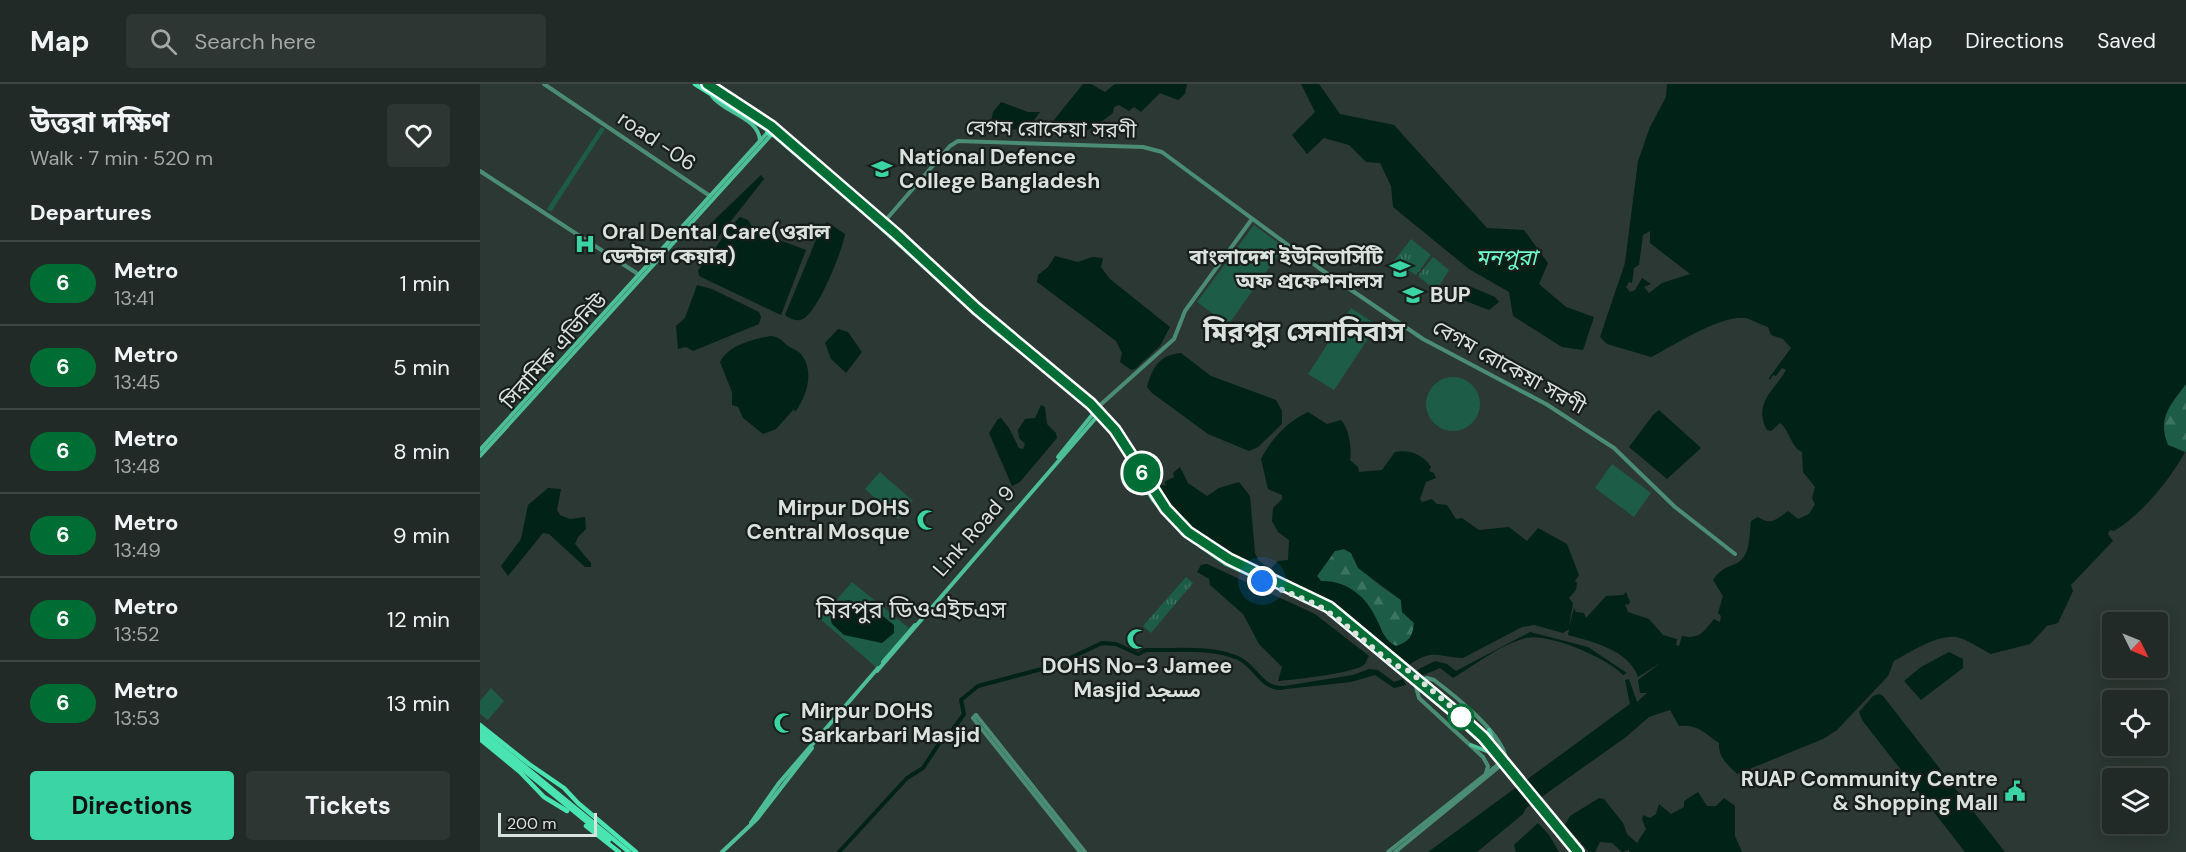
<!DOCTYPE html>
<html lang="en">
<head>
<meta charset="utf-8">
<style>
  :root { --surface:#212a26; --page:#2d3632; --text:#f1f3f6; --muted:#a2a7a7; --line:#3e4643; --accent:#3bd4a4 }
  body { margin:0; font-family:"DM Sans",Vazirmatn,"Noto Sans Bengali",sans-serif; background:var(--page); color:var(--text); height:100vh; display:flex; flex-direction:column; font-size:22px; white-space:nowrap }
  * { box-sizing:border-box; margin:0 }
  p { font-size:20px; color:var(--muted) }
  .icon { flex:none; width:33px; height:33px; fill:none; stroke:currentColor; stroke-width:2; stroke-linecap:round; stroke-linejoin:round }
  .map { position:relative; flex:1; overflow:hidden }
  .details { display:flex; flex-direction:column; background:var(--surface); width:480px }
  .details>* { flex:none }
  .badge { padding:0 12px; border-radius:20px; font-size:21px; line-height:39px }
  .needle { width:39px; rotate:133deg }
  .fabs { position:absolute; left:1622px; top:528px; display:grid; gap:12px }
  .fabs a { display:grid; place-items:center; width:66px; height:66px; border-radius:6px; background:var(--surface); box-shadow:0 3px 15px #0003,0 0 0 2px var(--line); font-size:30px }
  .scale { position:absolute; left:18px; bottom:15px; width:99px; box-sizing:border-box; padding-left:6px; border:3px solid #dae2de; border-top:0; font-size:16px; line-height:21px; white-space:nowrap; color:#dae2de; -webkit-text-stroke:4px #181e1b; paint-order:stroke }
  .you { position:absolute; width:30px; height:30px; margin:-15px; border:4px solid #fff; border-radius:50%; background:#1a73e8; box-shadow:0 0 0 9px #1a73e833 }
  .map>.badge { position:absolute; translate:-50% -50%; box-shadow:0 0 0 3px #fff }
  h2 { padding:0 30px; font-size:22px; line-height:54px }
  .round { display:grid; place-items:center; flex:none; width:63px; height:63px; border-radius:6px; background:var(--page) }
  .overview { display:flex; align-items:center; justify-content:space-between; height:102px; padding:0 30px }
  h1 { font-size:28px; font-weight:700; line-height:45px }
  .action { display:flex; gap:12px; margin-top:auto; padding:12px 30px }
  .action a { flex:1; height:69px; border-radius:6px; background:var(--accent); color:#111; font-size:24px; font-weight:700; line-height:69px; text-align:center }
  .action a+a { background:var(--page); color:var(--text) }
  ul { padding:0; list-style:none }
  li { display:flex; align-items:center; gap:18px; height:84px; padding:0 30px; border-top:2px solid var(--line) }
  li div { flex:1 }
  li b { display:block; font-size:22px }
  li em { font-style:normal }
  li .badge { min-width:66px; font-weight:700; text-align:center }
  header { display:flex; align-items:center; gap:36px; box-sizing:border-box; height:84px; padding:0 30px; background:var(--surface); border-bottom:2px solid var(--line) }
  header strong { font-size:28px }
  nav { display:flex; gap:33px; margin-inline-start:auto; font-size:21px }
  .search { width:420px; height:54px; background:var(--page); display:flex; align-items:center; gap:15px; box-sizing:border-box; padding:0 21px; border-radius:6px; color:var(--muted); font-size:22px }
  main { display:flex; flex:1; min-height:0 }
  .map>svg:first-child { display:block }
  .grass { fill:url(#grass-tufts) }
  .forest { fill:url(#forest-firs) }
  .park { fill:#1d5c47 }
  .water { fill:#012217; fill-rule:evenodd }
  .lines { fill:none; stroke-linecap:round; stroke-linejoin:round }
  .canal { stroke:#012217; stroke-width:4 }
  .tertiary { stroke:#4b8d74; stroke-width:4 }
  .secondary { stroke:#4ebe97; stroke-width:4 }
  .primary { stroke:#4ae4b2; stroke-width:4.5 }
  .rail { stroke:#939c98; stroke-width:1.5; stroke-dasharray:12 6; stroke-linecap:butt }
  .line-casing { stroke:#fff; stroke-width:14 }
  .line { stroke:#006e34; stroke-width:9 }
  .walk { stroke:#dae2de; stroke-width:6; stroke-dasharray:0 10.8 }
  .stop-dot { fill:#fff; stroke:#006e34; stroke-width:3 }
  .labels { text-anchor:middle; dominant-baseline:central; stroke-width:4.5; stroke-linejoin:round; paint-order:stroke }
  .street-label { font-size:21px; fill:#dae2de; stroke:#181e1b }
  .poi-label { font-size:21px; font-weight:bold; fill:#dae2de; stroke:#181e1b; text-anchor:start }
  .water-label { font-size:22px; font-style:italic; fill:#6cfbc9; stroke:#181e1b }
  .quarter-label { font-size:24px; fill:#dae2de; stroke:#181e1b }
  .district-label { font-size:27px; font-weight:bold; fill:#dae2de; stroke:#181e1b }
</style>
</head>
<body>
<header>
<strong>Map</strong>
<div class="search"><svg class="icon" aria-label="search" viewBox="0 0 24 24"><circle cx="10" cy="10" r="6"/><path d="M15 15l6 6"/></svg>Search here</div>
<nav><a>Map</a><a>Directions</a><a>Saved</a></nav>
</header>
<main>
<section class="details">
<div class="overview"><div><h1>উত্তরা দক্ষিণ</h1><p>Walk · 7 min · 520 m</p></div><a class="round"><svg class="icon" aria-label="heart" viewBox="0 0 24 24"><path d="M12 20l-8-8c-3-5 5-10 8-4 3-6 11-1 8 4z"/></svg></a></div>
<h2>Departures</h2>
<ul>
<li><span class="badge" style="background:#006e34;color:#fff">6</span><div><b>Metro</b><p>13:41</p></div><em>1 min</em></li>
<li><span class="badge" style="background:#006e34;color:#fff">6</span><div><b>Metro</b><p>13:45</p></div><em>5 min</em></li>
<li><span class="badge" style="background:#006e34;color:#fff">6</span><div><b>Metro</b><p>13:48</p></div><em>8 min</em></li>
<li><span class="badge" style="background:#006e34;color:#fff">6</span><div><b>Metro</b><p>13:49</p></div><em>9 min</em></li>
<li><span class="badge" style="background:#006e34;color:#fff">6</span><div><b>Metro</b><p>13:52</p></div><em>12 min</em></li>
<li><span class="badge" style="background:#006e34;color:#fff">6</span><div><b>Metro</b><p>13:53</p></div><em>13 min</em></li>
</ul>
<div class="action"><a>Directions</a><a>Tickets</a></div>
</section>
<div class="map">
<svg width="1706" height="768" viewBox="0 0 1706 768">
  <defs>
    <pattern id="grass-tufts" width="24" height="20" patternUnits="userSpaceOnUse" patternTransform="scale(1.5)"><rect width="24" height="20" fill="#1d5c47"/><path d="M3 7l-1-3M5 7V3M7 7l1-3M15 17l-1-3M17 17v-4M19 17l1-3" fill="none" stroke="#3d7361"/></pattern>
    <pattern id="forest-firs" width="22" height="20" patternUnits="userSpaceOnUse" patternTransform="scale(1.5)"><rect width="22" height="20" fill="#1d5c47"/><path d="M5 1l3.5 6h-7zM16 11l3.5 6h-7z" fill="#3d7361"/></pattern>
  </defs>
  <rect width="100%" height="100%" fill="#2c3833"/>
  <!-- grass -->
  <g class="grass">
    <path d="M931 155 951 171 936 191 914 177Z"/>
    <path d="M953 173 969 186 956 207 938 192Z"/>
    <path d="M706 493 713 499 671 549 663 542Z"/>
  </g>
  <!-- forest -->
  <g class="forest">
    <path d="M1706 300V368H1705L1688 361C1677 334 1690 321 1706 300Z"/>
    <path d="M864 465 871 469C879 489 903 504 921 516L922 528 934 539C933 552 929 558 916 562 892 551 898 517 864 504 856 501 849 497 841 497L837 492 855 467Z"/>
  </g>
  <!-- park -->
  <g class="park">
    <path d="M121 43 125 45 71 128 67 125Z"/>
    <path d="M774 141 804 163 748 241 717 218Z"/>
    <path d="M871 224 897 241 854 306 828 290Z"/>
    <circle cx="973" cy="320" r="27"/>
    <path d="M1132 380 1171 409 1154 433 1115 404Z"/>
    <path d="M400 388 433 417 418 435 385 405Z"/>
    <path d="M372 498 429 544 397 584 340 535Z"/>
    <path d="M11 604 24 617 8 636 0 630V617Z"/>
  </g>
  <!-- water -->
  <g class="water">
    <path d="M603 0H611L625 8 635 0H707L705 10 698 16 680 9 661 28 654 23 649 27 639 21 634 23 633 29C615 43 593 60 571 45L574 36Z"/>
    <path d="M821 0H839L860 30 914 41 1007 144 1044 146 1068 179 1059 200 1086 223 1114 233 1103 266 1082 263 1033 232 1029 208 989 185 913 123 911 102 900 79 886 78 869 61 844 54 827 70 812 51 835 28Z"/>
    <path d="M1187 0H1706V300C1690 321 1677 334 1688 361L1705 368C1689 397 1662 430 1634 447L1630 446 1628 450 1633 457 1591 501 1593 507 1578 539 1567 542 1550 560 1511 570C1501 565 1487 555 1476 553 1456 551 1431 568 1414 577L1408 592 1357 646 1343 655 1257 690C1247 680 1238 673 1239 659 1224 649 1218 640 1199 642L1190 626 1169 633 1146 653 1046 724 1043 730 997 768H948L1150 620 1145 596 1149 595 1157 618 1167 609H1160L1158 596 1182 578 1158 593C1150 567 1112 557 1088 551L1089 545 1083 549 1054 541 1042 543 983 574C958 573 953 564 929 581 902 567 882 540 857 523 797 482 715 471 677 402L687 401 684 398 694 393 693 389 700 383 708 399 727 412 739 404 759 398 770 412 775 469 779 477 790 485 798 477 808 476 809 456 798 448 792 437 793 424 802 415V411L788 405 781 375C793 353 806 339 828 328L847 340 861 336C869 344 872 365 870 376L878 383 879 388 902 386 915 368C929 365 944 371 951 383L949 387 954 389 956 394 946 398 940 415 942 418 952 415 957 420 967 421 976 435 982 434 999 446 1029 443 1047 457 1058 444 1087 460 1099 491 1095 497 1097 499 1096 506 1089 514 1093 519 1089 543 1094 524 1096 528 1104 529 1106 534 1126 512 1143 511 1146 508 1150 518 1148 521 1145 520 1148 528 1169 535 1183 551 1197 555 1196 561 1199 562 1202 552C1220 556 1224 547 1234 535L1240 538 1241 532 1238 529 1243 512 1233 496C1240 486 1245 484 1255 480 1271 474 1269 452 1271 437L1278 433C1291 442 1297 435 1308 427L1318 435 1329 430 1335 420 1332 414 1335 403 1323 388 1322 368C1311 363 1310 347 1300 339L1291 347 1287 346C1272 319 1296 305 1306 286L1302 284 1296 292 1293 291 1290 296 1289 294 1311 264 1303 255 1291 251 1288 243C1281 241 1273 236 1266 234 1241 230 1193 262 1171 273L1127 260 1120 253 1145 179 1158 77 1170 43 1186 13ZM1170 147V159L1210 190 1182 199 1169 209 1164 203 1171 200 1162 194 1155 206 1150 208 1146 203 1149 198 1152 199 1154 184 1159 181 1163 151ZM864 465 871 469 878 484 921 516 922 528 934 539C933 552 929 558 916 562 904 556 903 548 897 536 887 513 867 496 841 497L837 492 855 467Z"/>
    <path d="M521 18 548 28H560L547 46 526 45 511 37 513 28Z"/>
    <path d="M281 91 284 95 236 156 224 146Z"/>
    <path d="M260 133 268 136 275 147 326 166 301 231 219 192 218 186 232 170 247 146Z"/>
    <path d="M347 138 365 150C362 168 338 227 323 235 317 238 310 235 305 231L340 146Z"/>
    <path d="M575 172 598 178 612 173 623 174 621 183 630 195 690 243 680 262 655 285 651 286 640 278 642 269 636 257 557 198 558 191 568 183Z"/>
    <path d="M217 201 232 205 279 228 281 233 279 240 213 267 206 263 198 265 196 242 205 234Z"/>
    <path d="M989 202 1015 213 1019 218 1009 226 983 216 985 204Z"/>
    <path d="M358 245 368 248 382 268 366 289 351 275 345 259Z"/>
    <path d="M291 252C299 253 302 257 308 262 311 264 317 266 320 269 336 287 326 313 315 328L314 325 296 345 283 350 263 334 258 323 252 321V308L240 278C249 261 273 255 291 252Z"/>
    <path d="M701 269 731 292 796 316 802 327V340L778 363 769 367 728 350 672 309 667 303C673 283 679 271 701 269Z"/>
    <path d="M561 321 565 323 567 340 576 349 577 354 540 398 532 402 509 349 518 335 521 334 529 344 539 364 543 365 545 360 539 354 538 346 545 335 555 334Z"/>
    <path d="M1179 326 1221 364 1187 395 1149 363 1173 331Z"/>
    <path d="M68 404 81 405 77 426 80 431 90 435 105 433 106 445 98 453 95 460 111 479V483H105L69 450 63 449 28 492 21 482 41 455 48 421Z"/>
    <path d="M727 480 835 530 889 572C887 574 886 578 885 580 877 589 812 596 798 597L802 583 779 560 763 530 730 501 729 495 717 488 721 481Z"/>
    <path d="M369 516 384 525 393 524 414 541V549L402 559 364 551 352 540 351 536 365 517Z"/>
    <path d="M1050 548 1108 563 1147 589 1143 591C1127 574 1069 549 1046 554 1021 560 995 581 973 594L960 584 941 592 937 586 955 577 967 580 976 587Z"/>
    <path d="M1469 568 1483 575V584L1441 616 1424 597 1441 583Z"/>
    <path d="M889 585 898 586 914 598 923 595 926 601 914 604 895 591 871 598 797 606 798 603 873 591Z"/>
    <path d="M1399 610 1403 612 1525 768H1485L1382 636 1379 628 1393 612Z"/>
    <path d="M1218 708 1227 722H1236L1244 714 1255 722V752L1262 768H1149V766L1142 768 1132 759 1120 758 1115 768H1109L1085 741 1090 732 1119 714 1124 715 1143 739 1147 750 1157 759 1166 745 1162 735 1163 731 1170 734 1176 730 1179 720 1191 730 1204 723V717Z"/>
    <path d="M1058 739 1069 751 1079 768H1036L1034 761Z"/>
  </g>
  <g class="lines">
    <!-- canal -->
    <path class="canal" d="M359 768 427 694 443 684 462 655 471 648 484 630 481 616 498 602 573 582 622 559 636 560 658 570 666 566C696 567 730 562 758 574 776 582 781 605 802 604"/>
    <!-- tertiary -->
    <g class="tertiary">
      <path d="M64 0 230 112"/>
      <path d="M0 87 158 190"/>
      <path d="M404 138 470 62 478 57 663 63 682 68 839 184 943 255 1066 320 1134 364 1195 423 1255 470"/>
      <path d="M618 323 694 255 705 227 772 135"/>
      <path d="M935 599 939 614 1003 673 1008 682 1006 689"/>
      <path d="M496 631 493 634 600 768"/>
      <path d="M496 631 605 768"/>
      <path d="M908 768 1020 679"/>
      <path d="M915 768 1026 677C1026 652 974 611 954 596L947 594 939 596"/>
    </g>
    <!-- secondary -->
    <g class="secondary">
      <path d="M232 12C244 29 279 33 280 57"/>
      <path d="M294 45 394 130 518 242 615 319 634 343 643 366 673 416 703 450 746 480 837 521 857 534 911 579 929 587 1005 654 1098 768"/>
      <path d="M0 366 288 48"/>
      <path d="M0 372 292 50 391 135 516 248 611 322 634 348"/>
      <path d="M578 373 617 325"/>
      <path d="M403 578 435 541"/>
      <path d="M921 586 1004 661 1092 768"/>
      <path d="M397 587 620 329"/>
      <path d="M1009 646 1015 664"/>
      <path d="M991 661 1009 668"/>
      <path d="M271 739 299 699 398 584"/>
      <path d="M242 768 277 735 332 664"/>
    </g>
    <!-- primary -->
    <g class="primary">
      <path d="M215 0 288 46"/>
      <path d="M228 0 291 43"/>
      <circle cx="291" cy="47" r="3.5"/>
      <path d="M0 641 49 680 84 704 98 719 156 768"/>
      <path d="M0 646 149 768"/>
      <path d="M0 650 129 756"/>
      <path d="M0 655 40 688 64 713 87 727"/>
      <path d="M106 742 139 768"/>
    </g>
    <!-- rail -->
    <path class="rail" d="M227 0 291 42 416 150 497 225 611 320 635 346 686 425 708 448 749 475 849 523 981 633 1003 653 1097 768"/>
  </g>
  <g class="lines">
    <!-- line casing -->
    <g class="line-casing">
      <path id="line" d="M227 0 291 42 416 150 497 225 611 320 635 346 686 425 708 448 749 475 849 523 981 633 1003 653 1098 768"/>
    </g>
    <!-- line -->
    <use href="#line" class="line"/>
    <!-- walk -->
    <path class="walk" d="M782 497 837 521 857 534 911 579 929 587 987 636 981 633"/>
  </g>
  <!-- icons -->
  <defs>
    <g id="university-bare" transform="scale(1.62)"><path d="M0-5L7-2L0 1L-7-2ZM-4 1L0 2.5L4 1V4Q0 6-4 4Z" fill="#3bd4a4" stroke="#181e1b" stroke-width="2.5" paint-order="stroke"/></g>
    <g id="hospital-bare" transform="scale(1.62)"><path d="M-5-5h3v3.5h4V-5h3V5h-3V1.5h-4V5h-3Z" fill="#3bd4a4" stroke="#181e1b" stroke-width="2.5" paint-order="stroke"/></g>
    <g id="mosque-bare" transform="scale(1.62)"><path d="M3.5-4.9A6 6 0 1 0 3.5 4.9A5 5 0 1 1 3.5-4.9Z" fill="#3bd4a4" stroke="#181e1b" stroke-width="2.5" paint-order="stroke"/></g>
    <g id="civic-bare" transform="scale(1.62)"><path d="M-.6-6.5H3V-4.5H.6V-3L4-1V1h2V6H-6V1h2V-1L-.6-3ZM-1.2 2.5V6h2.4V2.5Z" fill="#3bd4a4" stroke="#181e1b" stroke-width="2.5" paint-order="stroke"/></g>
  </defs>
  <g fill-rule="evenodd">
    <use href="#university-bare" x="402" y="85"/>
    <use href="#hospital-bare" x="105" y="160"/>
    <use href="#university-bare" x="920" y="185"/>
    <use href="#university-bare" x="933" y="211"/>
    <use href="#mosque-bare" x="447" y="436"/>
    <use href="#mosque-bare" x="657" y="555"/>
    <use href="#mosque-bare" x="304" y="639"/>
    <use href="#civic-bare" x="1535" y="707"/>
  </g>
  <!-- markers -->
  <circle class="stop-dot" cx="981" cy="633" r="12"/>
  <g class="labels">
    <!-- street labels -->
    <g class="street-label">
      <text transform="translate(571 45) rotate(1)">বেগম রোকেয়া সরণী</text>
      <text transform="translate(177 57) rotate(34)">road -06</text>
      <text transform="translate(74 267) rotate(-48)">সিরামিক এভিনিউ</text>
      <text transform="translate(1029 283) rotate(29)">বেগম রোকেয়া সরণী</text>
      <text transform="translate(494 447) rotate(-49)">Link Road 9</text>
    </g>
    <!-- poi labels -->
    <g class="poi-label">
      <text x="419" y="73">National Defence<tspan x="419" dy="24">College Bangladesh</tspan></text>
      <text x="122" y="148">Oral Dental Care(ওরাল<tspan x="122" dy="24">ডেন্টাল কেয়ার)</tspan></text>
      <text x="903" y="173" text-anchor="end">বাংলাদেশ ইউনিভার্সিটি<tspan x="903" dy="24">অফ প্রফেশনালস</tspan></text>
      <text x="950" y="211">BUP</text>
      <text x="430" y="424" text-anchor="end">Mirpur DOHS<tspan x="430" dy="24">Central Mosque</tspan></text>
      <text x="657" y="582" text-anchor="middle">DOHS No-3 Jamee<tspan x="657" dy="24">Masjid مسجد</tspan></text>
      <text x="321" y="627">Mirpur DOHS<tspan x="321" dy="24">Sarkarbari Masjid</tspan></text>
      <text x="1518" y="695" text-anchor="end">RUAP Community Centre<tspan x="1518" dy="24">&amp; Shopping Mall</tspan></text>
    </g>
    <!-- water labels -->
    <g class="water-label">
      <text x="1026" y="173">মনপুরা</text>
    </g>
    <!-- quarter labels -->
    <g class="quarter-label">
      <text x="431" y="525">মিরপুর ডিওএইচএস</text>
    </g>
    <!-- district labels -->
    <g class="district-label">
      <text x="824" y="247">মিরপুর সেনানিবাস</text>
    </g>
  </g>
</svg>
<div class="fabs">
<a><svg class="needle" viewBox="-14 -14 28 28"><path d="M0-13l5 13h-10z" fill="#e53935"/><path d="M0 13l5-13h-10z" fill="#a2a7a7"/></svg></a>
<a><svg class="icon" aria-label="locate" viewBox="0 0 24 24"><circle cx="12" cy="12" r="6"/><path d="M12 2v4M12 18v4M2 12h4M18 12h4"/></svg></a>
<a><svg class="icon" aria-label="layers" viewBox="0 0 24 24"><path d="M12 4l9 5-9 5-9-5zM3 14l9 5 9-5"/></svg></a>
</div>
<div class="scale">200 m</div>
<div class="you" style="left:782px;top:497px"></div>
<b class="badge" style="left:662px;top:389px;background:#006e34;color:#fff">6</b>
</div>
</main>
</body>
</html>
